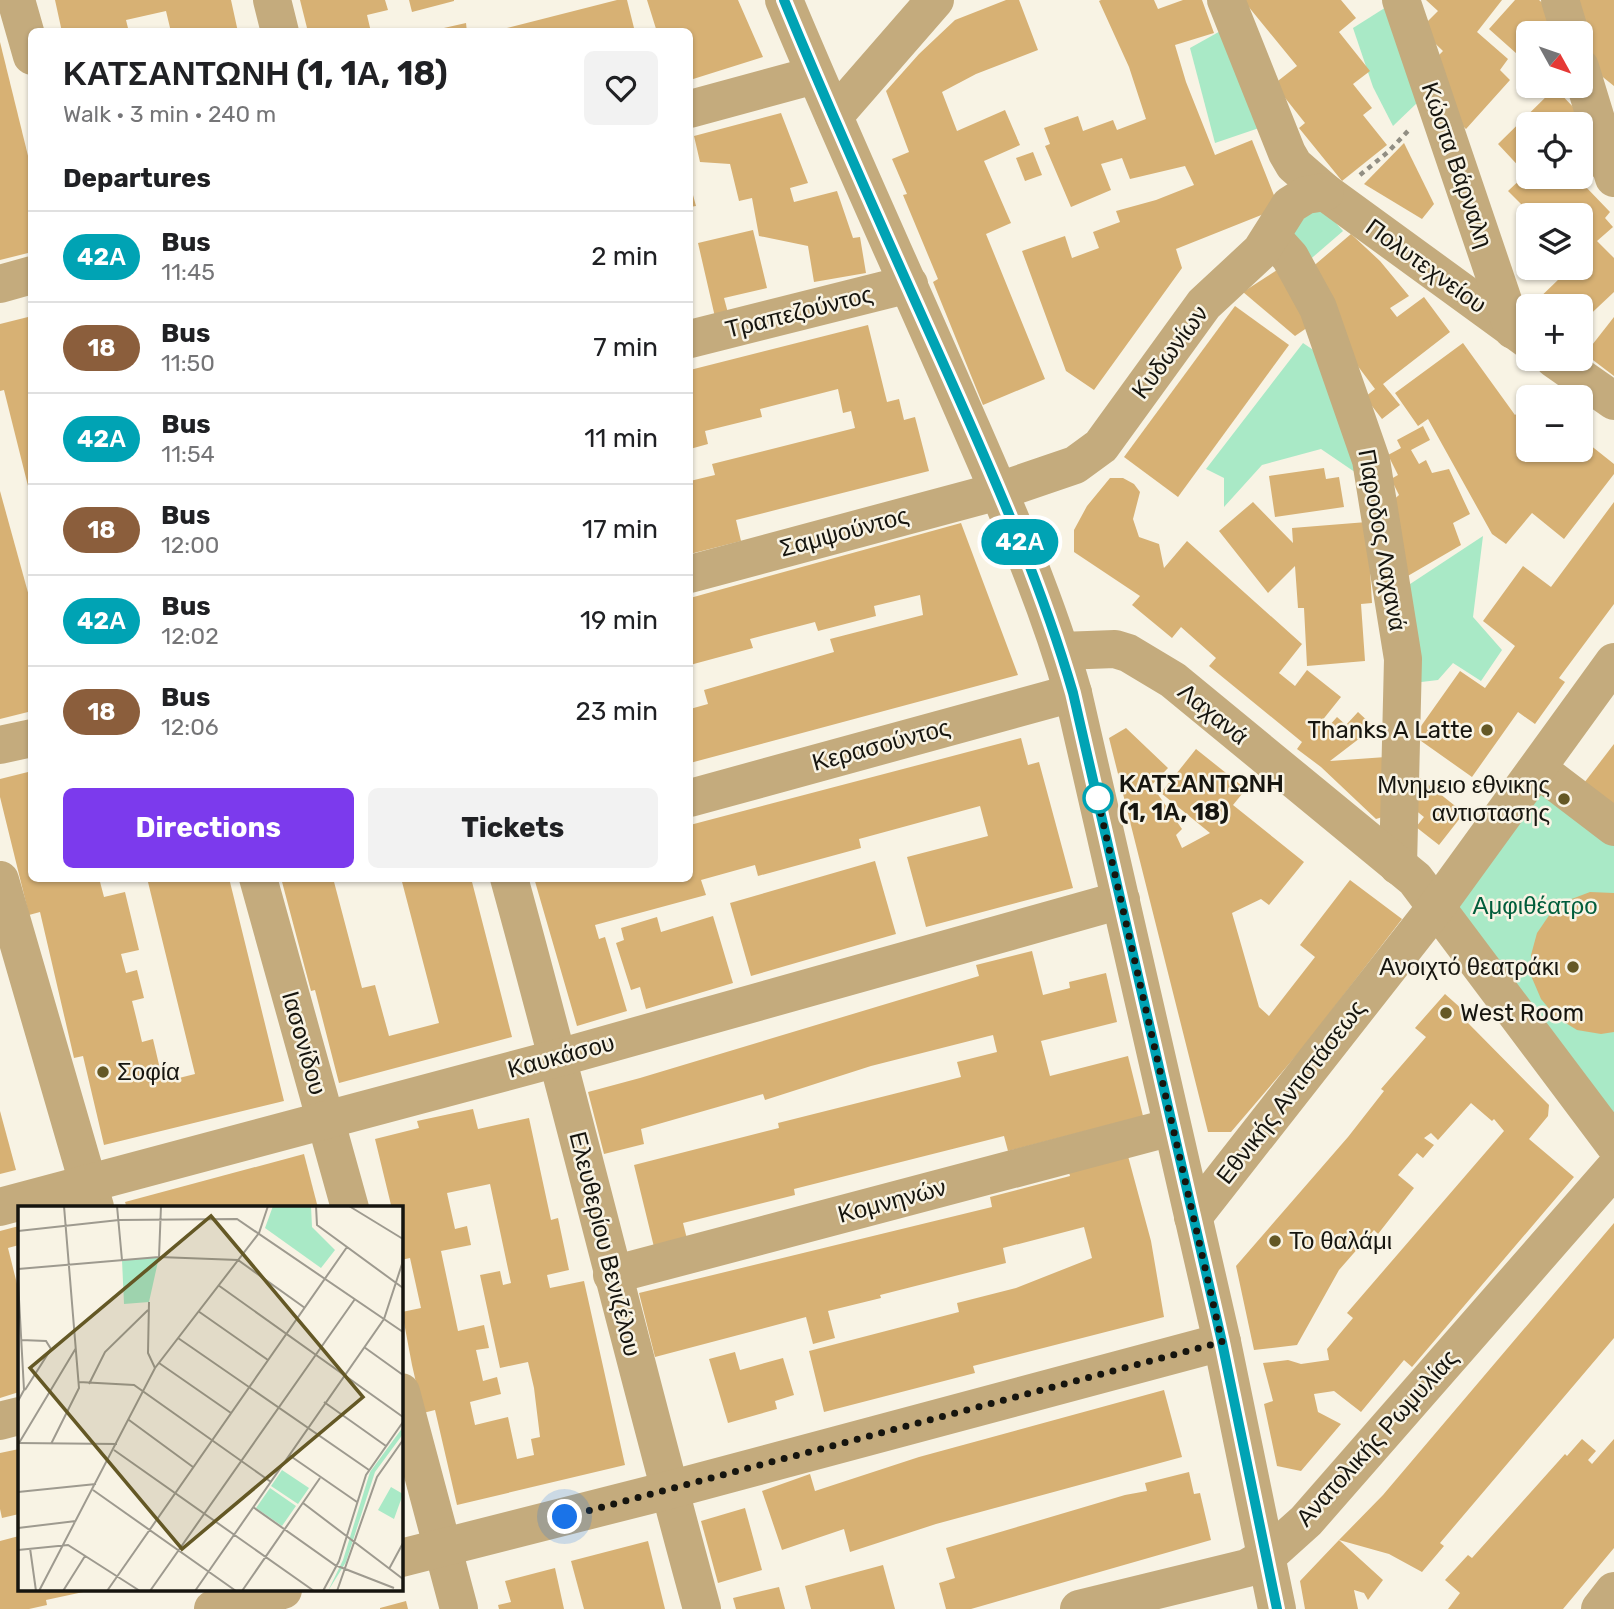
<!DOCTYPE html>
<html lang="en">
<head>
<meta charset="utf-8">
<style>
  :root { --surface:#fff; --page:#f2f2f2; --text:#202124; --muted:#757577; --line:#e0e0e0; --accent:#7c3aed }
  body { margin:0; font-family:Rubik,sans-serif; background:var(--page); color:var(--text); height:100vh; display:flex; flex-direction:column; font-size:26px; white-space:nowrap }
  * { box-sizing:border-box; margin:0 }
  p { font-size:23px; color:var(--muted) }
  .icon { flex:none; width:38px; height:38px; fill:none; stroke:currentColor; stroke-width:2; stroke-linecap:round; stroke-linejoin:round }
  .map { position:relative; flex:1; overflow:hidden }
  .drawer { position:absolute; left:28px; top:28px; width:665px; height:854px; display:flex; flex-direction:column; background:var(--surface); border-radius:10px; box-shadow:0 2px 5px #0004 }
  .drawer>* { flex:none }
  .badge { padding:0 14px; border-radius:23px; font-size:24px; line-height:46px }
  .needle { width:46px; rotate:130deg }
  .fabs { position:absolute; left:1516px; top:21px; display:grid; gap:14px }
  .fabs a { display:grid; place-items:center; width:77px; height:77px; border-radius:10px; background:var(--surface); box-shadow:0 2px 5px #0004; font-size:35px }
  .you { position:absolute; width:35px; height:35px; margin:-18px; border:5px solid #fff; border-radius:50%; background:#1a73e8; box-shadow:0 0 0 10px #1a73e833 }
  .map>.badge { position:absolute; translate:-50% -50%; box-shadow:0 0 0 4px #fff }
  h2 { padding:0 35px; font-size:26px; line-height:63px }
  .round { display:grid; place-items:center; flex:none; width:74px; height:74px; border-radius:10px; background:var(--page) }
  .summary { display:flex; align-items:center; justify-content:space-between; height:119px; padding:0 35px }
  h1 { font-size:33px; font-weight:700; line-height:52px }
  .cta { display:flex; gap:14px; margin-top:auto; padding:14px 35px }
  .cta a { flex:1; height:80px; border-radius:10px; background:var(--accent); color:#fff; font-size:28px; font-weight:700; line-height:80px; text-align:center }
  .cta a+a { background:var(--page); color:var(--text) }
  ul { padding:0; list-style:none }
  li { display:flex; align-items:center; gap:21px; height:91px; padding:0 35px; border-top:2px solid var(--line) }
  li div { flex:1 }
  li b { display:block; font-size:26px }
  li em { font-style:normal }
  li .badge { min-width:77px; font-weight:700; text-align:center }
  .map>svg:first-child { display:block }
  .green { fill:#a9e9c6 }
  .building { fill:#d7b174; fill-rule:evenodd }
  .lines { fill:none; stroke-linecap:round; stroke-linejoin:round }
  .path { stroke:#918e83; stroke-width:4.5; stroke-dasharray:5 5; stroke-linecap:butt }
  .minor { stroke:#c4ab7d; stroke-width:38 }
  .line-casing { stroke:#fff; stroke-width:16 }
  .line { stroke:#00a3b4; stroke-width:10 }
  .walk { stroke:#16150f; stroke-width:7; stroke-dasharray:0 12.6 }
  .poi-dot { fill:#645825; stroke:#f8f3e4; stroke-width:2.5 }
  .stop-dot { fill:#fff; stroke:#00a3b4; stroke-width:3.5 }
  .labels { text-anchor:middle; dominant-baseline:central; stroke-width:5; stroke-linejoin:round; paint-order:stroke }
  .street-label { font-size:24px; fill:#16150f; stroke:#f8f3e4 }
  .poi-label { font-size:24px; fill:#16150f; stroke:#f8f3e4; text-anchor:end }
  .stop-label { font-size:24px; font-weight:bold; fill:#16150f; stroke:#f8f3e4; text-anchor:start }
  .park-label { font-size:24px; fill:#005d3b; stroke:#f8f3e4 }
  .inset-road { fill:none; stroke:#9e9a8f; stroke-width:2 }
  .view { fill:#645825; fill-opacity:0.15; stroke:#645825; stroke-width:3.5 }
  .inset-edge { fill:none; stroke:#16150f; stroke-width:3.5 }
</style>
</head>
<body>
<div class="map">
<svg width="1614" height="1609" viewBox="0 0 1614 1609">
  <rect width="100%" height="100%" fill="#f8f3e4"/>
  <!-- green -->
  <g class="green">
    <path d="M1391 4 1418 102 1393 126 1373 87 1353 28Z"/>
    <path d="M1224 29 1262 127 1215 143 1190 48Z"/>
    <path d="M1318 203 1343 231 1306 263 1284 240Z"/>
    <path d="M1303 343 1334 364 1365 479 1321 449 1262 465 1224 507V478L1206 469Z"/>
    <path d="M1483 536 1473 617 1502 650 1481 681 1453 663 1438 680 1413 683 1401 590Z"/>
    <path d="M1538 769 1614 827V1144L1437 906Z"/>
  </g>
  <!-- building -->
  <g class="building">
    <path d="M55 0H231L238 32H171L166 11 126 20 129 32H62Z"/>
    <path d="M300 0H385L388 10 367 15 371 32H308Z"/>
    <path d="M409 0H454V1L412 12Z"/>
    <path d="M617 0H627L635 32H491Z"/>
    <path d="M647 0H738L763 57 690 80V32H657Z"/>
    <path d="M1006 0H1019L1038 50 976 74 942 92 957 131 1005 110 1020 145 984 161 1011 223 986 234 1045 379 983 405 933 282 938 279 903 195 907 194 892 159 909 152 886 91 919 54 955 20Z"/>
    <path d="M1101 0H1154L1158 9 1183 0H1202L1214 33 1175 45 1186 82 1215 155 1252 140 1279 208 1176 249 1182 268 1094 390 1066 371 1022 251 1065 236 1072 258 1099 248 1093 232 1120 222 1116 211 1156 200 1194 185 1185 166 1130 179 1122 158 1101 164 1111 190 1071 207 1045 146 1050 144 1044 128 1078 116 1083 131 1113 120 1117 130 1146 119 1129 67 1099 1Z"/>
    <path d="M1243 0H1341L1356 18 1339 32 1370 71 1353 84 1372 108 1363 115 1387 145 1342 181 1299 128 1305 123 1274 84 1297 66Z"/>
    <path d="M1426 0H1502L1477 32 1508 59 1500 70 1510 80 1466 129 1444 108 1436 58 1443 51 1420 29 1438 11Z"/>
    <path d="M1515 0H1539L1563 21 1551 33H1528V74L1521 68 1526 62 1489 29Z"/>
    <path d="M1565 0H1614V86L1589 66 1586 48 1592 33 1570 15Z"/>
    <path d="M466 23 467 32H435V30Z"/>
    <path d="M0 42 32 172V252L0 260Z"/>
    <path d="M1555 88 1577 111 1570 118 1576 124H1528V177H1580V142L1595 157 1587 166 1595 175 1585 186 1610 212 1605 218 1613 227 1597 241 1614 258V292L1580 324V306H1531L1560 278 1551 268H1580V215H1532L1508 191 1526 174 1498 144Z"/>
    <path d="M781 113 808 183 790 188 794 202 837 191 853 238 860 237 866 273 814 282 808 246 759 236 752 198 739 201 730 164 700 162 694 136Z"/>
    <path d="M1404 143 1434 204 1422 219 1364 184Z"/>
    <path d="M1033 152 1042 175 1025 181 1016 158Z"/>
    <path d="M690 184 696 206 690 207Z"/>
    <path d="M753 230 767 288 724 298 728 313 715 317 698 243Z"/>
    <path d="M1351 234 1380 261 1409 296 1390 308 1397 317 1424 297 1450 332 1383 384 1400 405 1382 419 1365 397 1375 389 1342 345 1310 269Z"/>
    <path d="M1288 263 1317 321 1295 336 1243 292Z"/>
    <path d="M1235 306 1289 345 1178 497 1124 457Z"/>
    <path d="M32 316V485L28 486 4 390 0 391V324Z"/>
    <path d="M1614 317V376L1585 354Z"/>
    <path d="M868 325 887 402 899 399 904 420 915 417 929 471 736 520 741 541 690 554V481L715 475 712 464 855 428 851 411 843 413 838 389 760 409 762 417 705 431 708 444 690 449V370Z"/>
    <path d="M1463 343 1515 415 1526 405 1528 407V450H1580V437L1614 464V474L1564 539 1532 513 1506 544 1492 534 1428 419 1418 426 1395 393Z"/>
    <path d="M1423 426 1430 440 1411 450 1419 464 1426 460 1432 473 1449 469 1470 514 1453 523 1461 545 1394 584 1390 503 1399 495 1391 479 1398 475 1388 455 1401 448 1397 440Z"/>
    <path d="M1324 468 1326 479 1339 477 1344 507 1275 517 1269 476Z"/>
    <path d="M1110 478H1123L1134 484 1140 492 1133 519 1139 537 1159 544 1164 568 1187 541 1302 644 1279 673 1295 686 1307 670 1341 697 1321 722 1328 727 1337 717 1346 725 1358 712 1372 725 1360 738 1330 761 1386 757 1392 814 1376 819 1321 767 1297 749 1302 742 1209 666 1216 658 1181 627 1172 638 1132 605 1140 596 1074 552V530L1087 506Z"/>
    <path d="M0 491 32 607V711L0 719Z"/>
    <path d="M1253 502 1293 543 1292 528 1367 522 1372 603 1361 604 1365 661 1307 666 1304 608H1298L1295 566 1268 593 1219 531Z"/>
    <path d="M1614 502V604L1559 678 1565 682 1535 724 1518 712 1472 777 1414 736 1460 671 1485 688 1515 646 1483 621 1523 566 1551 587Z"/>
    <path d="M961 523 1018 675 690 763V709L708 704 704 690 834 652 830 639 923 615 920 595 874 606 876 616 818 631 815 622 750 639 753 648 690 665V598Z"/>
    <path d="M1126 728 1168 768 1146 791 1157 793 1182 829 1176 835 1182 848 1210 833 1161 793 1196 749 1246 789 1233 805 1304 862 1269 905 1261 899 1232 913 1259 1007 1269 1016 1315 957 1300 945 1350 880 1402 919 1306 1044 1231 1132H1208L1109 738Z"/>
    <path d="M1021 738 1028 765 1039 762 1073 888 926 927 907 857 988 836 980 806 859 839 861 848 758 876 755 865 701 880 706 895 595 925 599 939 605 937 627 1011 577 1026 534 878H690V825Z"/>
    <path d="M1614 744V813L1581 787Z"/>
    <path d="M32 771V878H99L104 897 125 892 139 950 121 954 126 973 137 970 144 998 132 1001 136 1017 142 1042 153 1039 163 1082 195 1074 147 878H229L284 1101 104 1145 83 1056 74 1058 40 912 29 915 0 797V779Z"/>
    <path d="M1420 778 1464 813 1439 845 1416 827 1424 817 1409 805 1407 793Z"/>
    <path d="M875 861 896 934 751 976 730 903Z"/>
    <path d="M281 878H333L362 988 375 985 389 1036 439 1023 401 878H471L512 1037 339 1083 315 990 311 991Z"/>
    <path d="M1590 892 1614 893V1032L1601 1034 1577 1030 1556 1017 1541 999 1532 978 1531 955 1537 933 1550 914 1569 900Z"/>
    <path d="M713 916 733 983 646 1009 640 987 631 990 616 943 624 940 621 928 657 917 661 932Z"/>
    <path d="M1032 951 1043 995 1070 988 1069 982 1106 973 1117 1022 1041 1041 1050 1076 1128 1056 1143 1116 1008 1151 1004 1136 794 1189 795 1195 683 1223 687 1239 654 1247 634 1165 779 1128 778 1123 961 1077 957 1062 997 1052 993 1035 871 1066 765 1100 763 1094 641 1129 644 1144 604 1154 588 1092 640 1078 979 976 976 965Z"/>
    <path d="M1445 994 1472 1018 1468 1023 1549 1105 1548 1116 1529 1139 1574 1177 1412 1367 1404 1360 1361 1412 1334 1391 1314 1394 1318 1412 1341 1424 1301 1471 1277 1466 1264 1404 1273 1401 1263 1363 1288 1360 1301 1364 1329 1360 1327 1349 1353 1318 1347 1313 1504 1131 1494 1119 1492 1121 1471 1103 1438 1140 1431 1133 1424 1138 1434 1145 1423 1158 1417 1153 1398 1175 1414 1188 1378 1234 1374 1230 1339 1270 1297 1345 1254 1350 1236 1266 1348 1137 1384 1091 1381 1089 1426 1037 1415 1028Z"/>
    <path d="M473 1109 478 1129 529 1118 551 1220 558 1218 569 1270 547 1275 550 1288 584 1281 625 1465 457 1505 435 1410 423 1413 412 1365 402 1312 421 1308 410 1258 401 1260V1208H383L391 1205 375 1139 419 1128 417 1121ZM490 1184 511 1283 503 1285 500 1271 480 1275 500 1368 528 1362 534 1388 540 1437 531 1439 534 1455 517 1459 508 1417 475 1425 470 1402 501 1394 497 1377 483 1381 476 1350 489 1348 484 1325 458 1331 441 1251 471 1245 467 1226 455 1229 447 1193Z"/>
    <path d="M0 1111 16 1170 0 1174Z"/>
    <path d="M1125 1145 1151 1241 1164 1317 973 1366 975 1373 824 1412 809 1351 959 1312 957 1303 1016 1288 1092 1258 1084 1227 1003 1248 1006 1263 880 1295 881 1298 828 1311 835 1338 813 1344 806 1317 655 1357 639 1293 992 1207 990 1197 1070 1176 1066 1161Z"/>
    <path d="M304 1154 318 1208H127L125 1202Z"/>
    <path d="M1614 1223V1338L1440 1543 1444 1546 1422 1572 1389 1554 1339 1540 1383 1495Z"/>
    <path d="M19 1226V1245L8 1248 19 1292V1392L0 1398V1231Z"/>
    <path d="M735 1352 740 1370 783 1358 794 1395 775 1401 777 1409 728 1423 709 1359Z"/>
    <path d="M1164 1390 1182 1457 936 1524 850 1552 844 1529 782 1550 762 1491 810 1474 815 1491 919 1457Z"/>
    <path d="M1582 1439 1596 1451 1588 1460 1592 1464 1614 1439V1548L1563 1609H1448L1460 1593 1445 1580 1468 1555 1472 1558 1565 1454 1567 1456Z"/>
    <path d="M19 1449V1514L2 1518 0 1509V1453Z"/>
    <path d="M1189 1472 1194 1494 1200 1493 1211 1540 971 1609H946L939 1583 955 1578 946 1548 1125 1495 1147 1491 1145 1483Z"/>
    <path d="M745 1508 762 1570 718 1583 701 1521Z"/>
    <path d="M19 1536V1590L88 1591 46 1600 47 1605 29 1609H0V1541Z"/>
    <path d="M1339 1540 1383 1580 1368 1600 1364 1593 1354 1590 1358 1609H1305L1300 1581Z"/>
    <path d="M648 1541 665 1609H584L571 1561Z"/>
    <path d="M883 1565 895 1609H811L805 1586Z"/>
    <path d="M555 1568 564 1609H499L498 1605 511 1602 505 1581Z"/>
    <path d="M779 1587 785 1609H736L733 1598Z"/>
    <path d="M406 1601 408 1609H380V1608Z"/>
  </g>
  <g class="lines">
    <!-- path -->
    <path class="path" d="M1360 175 1388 152 1408 131"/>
    <!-- minor -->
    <g class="minor">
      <path d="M16 0 32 56"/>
      <path d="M272 0 280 32"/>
      <path d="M784 0C841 137 903 271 962 407 1003 501 1045 594 1073 693L1222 1342 1277 1609"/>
      <path d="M1226 0 1287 153 1294 165 1325 192 1528 340"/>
      <path d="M1401 0 1513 330"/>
      <path d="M1560 0 1570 33"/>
      <path d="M1580 67 1614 178"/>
      <path d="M690 109 815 75"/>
      <path d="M834 116 935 0"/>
      <path d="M1271 236 1290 257 1318 308 1371 460 1403 659 1398 866"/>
      <path d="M0 284 32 275"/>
      <path d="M690 339 909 284"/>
      <path d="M1554 359 1614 401"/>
      <path d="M690 574 999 491 1075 465 1101 446 1204 304 1261 251 1290 205 1306 195 1325 192"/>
      <path d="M1061 651 1115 649 1128 653 1173 680 1415 879 1614 1144"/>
      <path d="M0 745 32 738"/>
      <path d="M1538 769 1614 827"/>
      <path d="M690 798 1073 693"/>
      <path d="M258 878 350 1208"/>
      <path d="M509 878C576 1121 635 1366 702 1609"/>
      <path d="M0 880 95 1207"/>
      <path d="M0 1207 558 1058 1121 900"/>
      <path d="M1193 1217 1437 906 1614 662"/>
      <path d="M612 1275 1172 1127"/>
      <path d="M401 1392 459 1609"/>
      <path d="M0 1421 19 1416"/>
      <path d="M401 1558 669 1490 1222 1342"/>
      <path d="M213 1609 283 1590"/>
      <path d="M1079 1609 1247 1568 1266 1557 1306 1521 1614 1169"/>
      <path d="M1600 1609 1614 1591"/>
    </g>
  </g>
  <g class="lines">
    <!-- line casing -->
    <g class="line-casing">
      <path id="line" d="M784 0C837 129 895 256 952 383 997 484 1042 586 1073 693L1222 1342 1277 1609"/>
    </g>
    <!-- line -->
    <use href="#line" class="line"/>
    <!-- walk -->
    <path class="walk" d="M565 1517 1222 1342 1097 796 1098 798"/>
  </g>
  <!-- markers -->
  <g class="poi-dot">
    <circle cx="1487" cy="730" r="7"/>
    <circle cx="1564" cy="799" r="7"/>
    <circle cx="1573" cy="967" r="7"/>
    <circle cx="1446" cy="1013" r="7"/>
    <circle cx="103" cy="1072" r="7"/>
    <circle cx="1275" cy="1241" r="7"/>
  </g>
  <circle class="stop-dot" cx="1098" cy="798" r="14"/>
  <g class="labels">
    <!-- street labels -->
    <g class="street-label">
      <text transform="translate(1457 165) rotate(71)">Κώστα Βάρναλη</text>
      <text transform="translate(1426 266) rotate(36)">Πολυτεχνείου</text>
      <text transform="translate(799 312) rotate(-14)">Τραπεζούντος</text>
      <text transform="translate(1170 352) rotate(-53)">Κυδωνίων</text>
      <text transform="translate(844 532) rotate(-15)">Σαμψούντος</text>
      <text transform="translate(1382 540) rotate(80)">Παροδος Λαχανά</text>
      <text transform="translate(1213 714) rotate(39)">Λαχανά</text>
      <text transform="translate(881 745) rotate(-15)">Κερασούντος</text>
      <text transform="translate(304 1043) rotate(74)">Ιασoνίδου</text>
      <text transform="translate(561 1056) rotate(-15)">Καυκάσου</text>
      <text transform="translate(1291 1092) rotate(-52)">Εθνικής Αντιστάσεως</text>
      <text transform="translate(892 1201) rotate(-15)">Κομνηνών</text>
      <text transform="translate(605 1244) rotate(76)">Ελευθερίου Βενιζέλου</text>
      <text transform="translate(1377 1438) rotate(-48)">Ανατολικής Ρωμυλίας</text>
    </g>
    <!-- poi labels -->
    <g class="poi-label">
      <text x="1473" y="730">Thanks A Latte</text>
      <text x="1550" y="785">Μνημειο εθνικης<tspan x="1550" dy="28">αντιστασης</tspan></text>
      <text x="1559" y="967">Ανοιχτό θεατράκι</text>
      <text x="1460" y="1013" text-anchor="start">West Room</text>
      <text x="117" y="1072" text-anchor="start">Σοφία</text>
      <text x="1289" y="1241" text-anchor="start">Το θαλάμι</text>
    </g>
    <!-- stop labels -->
    <g class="stop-label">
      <text x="1119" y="784">ΚΑΤΣΑΝΤΩΝΗ<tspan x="1119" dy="28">(1, 1Α, 18)</tspan></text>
    </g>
    <!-- park labels -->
    <g class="park-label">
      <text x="1535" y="906">Αμφιθέατρο</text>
    </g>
  </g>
  <!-- overview -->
  <g transform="translate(18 1206)">
    <rect width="385" height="385" fill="#f8f3e4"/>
    <path d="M255 0H293L294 21 317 44 303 62 247 22ZM141 51 131 96 106 98 104 54ZM385 221V228L357 266 328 356 310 385 325 354 352 266ZM264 264 291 282 280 298 253 280ZM373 281 385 288 376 313 360 304ZM252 282 278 300 264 320 238 302Z" fill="#a9e9c6"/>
    <path class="inset-road" d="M99 0 104 54M298 0 299 19 385 82M331 0 385 33M0 25 101 14 219 13 385 126M141 51 143 0M0 63 141 51 220 54 287 102M0 75 6 184 0 195M200 79 385 211M131 96 130 147 137 162M180 105 250 154M160 132 351 264M3 134 28 135 33 143 7 184M346 141 385 169M141 157 213 207M61 176 116 179 253 276M71 178 87 146 130 104M306 196 368 240M111 214 175 261M0 237 99 238M1 237 58 142M33 238 61 182 46 0M96 244 296 385M271 249 339 296M75 284 218 385M0 286 78 278M285 297 385 373M235 301 317 359 376 382M0 322 58 315M12 342 18 385M0 344 50 339 122 385M371 363 385 337M21 385 137 162 241 27 250 0M45 385 67 350M89 385 329 41M132 385 337 93M177 385 366 113 384 58 385 16M224 385 302 272M305 385 321 355 348 269 385 216M319 385 359 271 385 234"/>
    <path class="view" d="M193 10 345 191 164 343 12 162Z"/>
    <rect width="385" height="385" class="inset-edge"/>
  </g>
</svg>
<div class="fabs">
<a><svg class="needle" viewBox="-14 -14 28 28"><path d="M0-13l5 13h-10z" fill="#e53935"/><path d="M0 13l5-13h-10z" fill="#757577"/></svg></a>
<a><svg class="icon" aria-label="locate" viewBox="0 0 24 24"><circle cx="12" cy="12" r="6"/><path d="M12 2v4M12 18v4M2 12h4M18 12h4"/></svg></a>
<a><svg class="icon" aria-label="layers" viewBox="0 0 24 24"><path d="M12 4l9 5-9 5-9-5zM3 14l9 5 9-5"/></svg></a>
<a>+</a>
<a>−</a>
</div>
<div class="you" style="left:565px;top:1517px"></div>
<b class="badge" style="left:1020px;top:542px;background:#00a3b4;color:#fff">42Α</b>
<section class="drawer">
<div class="summary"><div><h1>ΚΑΤΣΑΝΤΩΝΗ (1, 1Α, 18)</h1><p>Walk · 3 min · 240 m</p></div><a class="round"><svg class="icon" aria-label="heart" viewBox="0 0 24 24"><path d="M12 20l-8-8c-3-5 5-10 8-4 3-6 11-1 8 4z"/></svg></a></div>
<h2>Departures</h2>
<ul>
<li><span class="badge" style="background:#00a3b4;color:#fff">42Α</span><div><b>Bus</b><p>11:45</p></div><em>2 min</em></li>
<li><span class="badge" style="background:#8b5e3c;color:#fff">18</span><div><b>Bus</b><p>11:50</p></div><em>7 min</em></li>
<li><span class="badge" style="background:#00a3b4;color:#fff">42Α</span><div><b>Bus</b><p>11:54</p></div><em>11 min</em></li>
<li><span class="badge" style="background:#8b5e3c;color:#fff">18</span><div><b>Bus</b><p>12:00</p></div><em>17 min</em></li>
<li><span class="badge" style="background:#00a3b4;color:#fff">42Α</span><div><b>Bus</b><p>12:02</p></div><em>19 min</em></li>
<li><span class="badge" style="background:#8b5e3c;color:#fff">18</span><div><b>Bus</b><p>12:06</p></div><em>23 min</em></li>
</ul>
<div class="cta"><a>Directions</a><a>Tickets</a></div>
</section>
</div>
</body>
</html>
